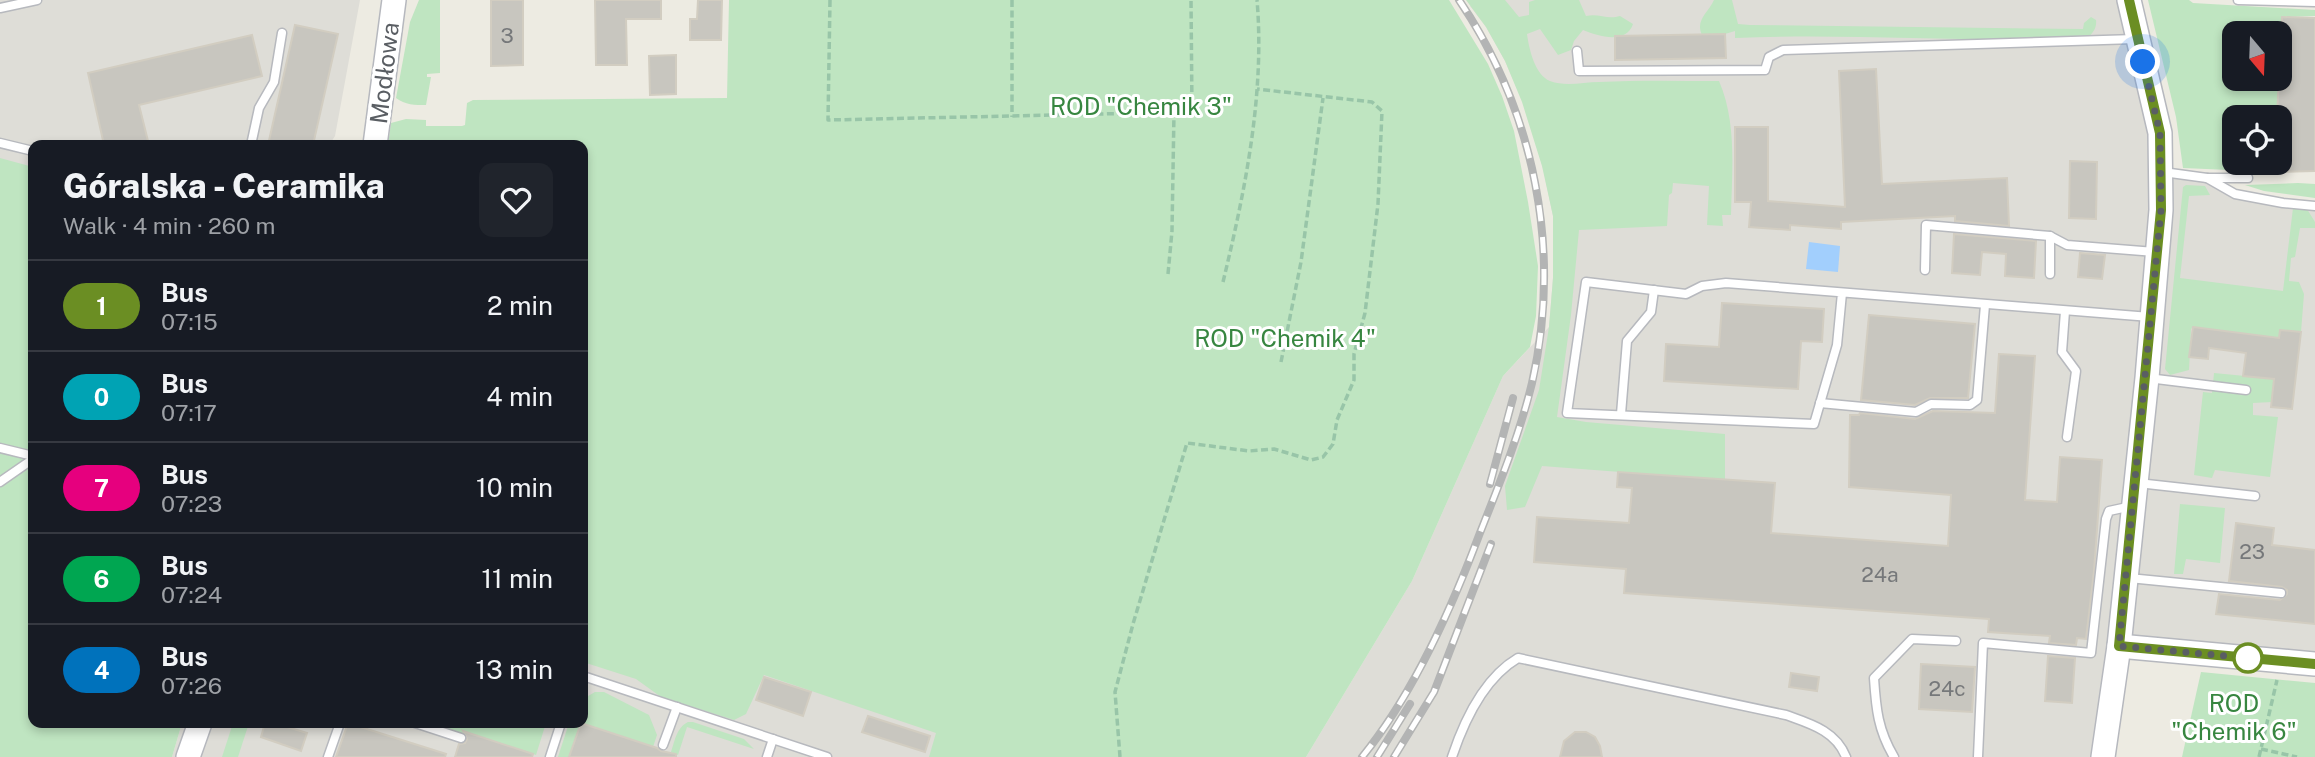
<!DOCTYPE html>
<html lang="en">
<head>
<meta charset="utf-8">
<style>
  :root { --surface:#171b24; --page:#20242c; --text:#f1f3f6; --muted:#9ea1a6; --line:#363941 }
  body { margin:0; font-family:"Public Sans",sans-serif; background:var(--page); color:var(--text); height:100vh; display:flex; flex-direction:column; font-size:26px; white-space:nowrap }
  * { box-sizing:border-box; margin:0 }
  p { font-size:23px; color:var(--muted) }
  .icon { flex:none; width:38px; height:38px; fill:none; stroke:currentColor; stroke-width:2; stroke-linecap:round; stroke-linejoin:round }
  .map { position:relative; flex:1; overflow:hidden }
  .panel { position:absolute; left:28px; top:140px; width:560px; height:588px; display:flex; flex-direction:column; background:var(--surface); border-radius:14px; box-shadow:0 4px 10px #0003 }
  .panel>* { flex:none }
  .badge { padding:0 14px; border-radius:23px; font-size:24px; line-height:46px }
  .needle { width:46px; rotate:161deg }
  .fabs { position:absolute; left:2222px; top:21px; display:grid; gap:14px }
  .fabs a { display:grid; place-items:center; width:70px; height:70px; border-radius:14px; background:var(--surface); box-shadow:0 4px 10px #0003; font-size:35px }
  .you { position:absolute; width:35px; height:35px; margin:-18px; border:5px solid #fff; border-radius:50%; background:#1a73e8; box-shadow:0 0 0 10px #1a73e833 }
  .map>.badge { position:absolute; translate:-50% -50%; box-shadow:0 0 0 4px #fff }
  .round { display:grid; place-items:center; flex:none; width:74px; height:74px; border-radius:14px; background:var(--page) }
  .head { display:flex; align-items:center; justify-content:space-between; height:119px; padding:0 35px }
  h1 { font-size:33px; font-weight:800; line-height:52px }
  ul { padding:0; list-style:none }
  li { display:flex; align-items:center; gap:21px; height:91px; padding:0 35px; border-top:2px solid var(--line) }
  li div { flex:1 }
  li b { display:block; font-size:26px }
  li em { font-style:normal }
  li .badge { min-width:77px; font-weight:700; text-align:center }
  .map>svg:first-child { display:block }
  .industrial { fill:#deddd7 }
  .green { fill:#bfe5c1 }
  .water { fill:#a2cffd }
  .building { fill:#c8c6bf; stroke:#d2cdc1; stroke-width:2 }
  .lines { fill:none; stroke-linecap:round; stroke-linejoin:round }
  .lane-casing { stroke:#b7b9be; stroke-width:11 }
  .secondary-casing { stroke:#b6b8be; stroke-width:26 }
  .path { stroke:#98c5a8; stroke-width:3.5; stroke-dasharray:7 3.5; stroke-linecap:butt }
  .lane { stroke:#fff; stroke-width:8 }
  .secondary { stroke:#fff; stroke-width:23 }
  .rail-casing { stroke:#b3b4b4; stroke-width:8 }
  .rail { stroke:#fff; stroke-width:5; stroke-dasharray:16; stroke-linecap:butt }
  .line-casing { stroke:#fff; stroke-width:16 }
  .line { stroke:#6b8e23; stroke-width:10 }
  .walk { stroke:#5a5e63; stroke-width:7; stroke-dasharray:0 12.6 }
  .stop-dot { fill:#fff; stroke:#6b8e23; stroke-width:3.5 }
  .labels { text-anchor:middle; dominant-baseline:central; stroke-width:6; stroke-linejoin:round; paint-order:stroke }
  .number-label { font-size:21px; fill:#76787a }
  .street-label { font-size:24px; fill:#5a5e63; stroke:#fff }
  .park-label { font-size:24px; fill:#378640; stroke:#fff }
</style>
</head>
<body>
<div class="map">
<svg width="2315" height="757" viewBox="0 0 2315 757">
  <rect width="100%" height="100%" fill="#edebe2"/>
  <!-- industrial -->
  <g class="industrial">
    <path d="M0 0H360L335 136 329 145H33V168L0 159Z"/>
    <path d="M1490 0H2129L2162 172 2207 178 2235 194 2315 206V663L2120 646 2103 757H1306L1412 581 1503 376 1549 327 1553 278V216L1543 168 1523 102 1505 61 1486 27 1470 6Z"/>
    <path d="M583 611 1024 757H172L182 723H583Z"/>
  </g>
  <!-- green -->
  <g class="green">
    <path d="M419 0H440V73L427 74V77H431L426 105C415 105 405 105 396 98L410 22Z"/>
    <path d="M729 0H1449L1488 64 1502 96 1514 131 1528 202 1538 266 1536 316 1530 347 1503 376 1412 581 1306 757H929L936 733 764 675 746 714 734 720 661 697 636 679 583 662V145H388L391 123 406 119 426 120V126H462L465 125 467 103 473 100 727 98Z"/>
    <path d="M1466 0H1505L1519 17 1529 15V2L1535 0H1579L1586 16C1599 13 1607 20 1620 16L1633 24C1626 45 1598 36 1583 30L1574 41 1571 50 1558 55 1540 29 1527 34C1529 49 1535 75 1550 81 1566 87 1583 82 1599 82 1639 80 1679 81 1719 81 1737 122 1732 171 1731 215H1722L1723 226 1707 225 1709 186 1673 183 1672 193 1669 195 1667 226 1579 230 1571 315 1557 417 1586 422 1725 434V480L1542 466 1525 507 1507 510 1505 486 1539 390 1549 327 1553 278V216L1542 166 1522 102 1505 61 1486 27Z"/>
    <path d="M1714 0H1732L1738 24 1750 25 2083 29 2084 23 2091 17 2096 20C2097 28 2093 33 2087 38 1970 43 1853 33 1735 38V31L1725 34 1702 35C1695 20 1708 13 1714 0Z"/>
    <path d="M2148 0H2189L2193 3 2315 10V16L2282 17 2280 52V33H2235V79H2279L2277 117H2235V163H2275V172L2183 168 2176 117Z"/>
    <path d="M0 158 33 167V723H182L172 757H0Z"/>
    <path d="M2298 183 2315 184V198L2264 191 2245 185Z"/>
    <path d="M2186 185 2205 186 2210 195 2189 196 2180 278 2283 291 2293 208 2307 209 2315 222V228H2300L2295 257 2291 258 2289 281 2299 282 2304 294 2301 332 2280 330 2272 402 2253 403V415L2278 417 2270 477 2215 470 2212 478 2194 475 2203 392 2212 393 2214 373 2266 378 2270 337 2193 327 2191 329 2189 370 2170 375 2165 369 2183 187Z"/>
    <path d="M2180 504 2225 508 2220 563 2186 559 2183 574H2174Z"/>
    <path d="M2201 672 2315 683V757H2182Z"/>
    <path d="M595 692H604L649 715 657 735 653 747 582 723 583 699Z"/>
    <path d="M688 722H693L744 739 754 749 687 727 678 755 671 752C675 741 676 728 688 722Z"/>
    <path d="M233 723H249L238 757H222Z"/>
    <path d="M430 723H546L536 755 464 731 462 734Z"/>
    <path d="M569 723H581L569 757H558Z"/>
  </g>
  <!-- water -->
  <path class="water" d="M1809 242 1840 246 1838 272 1806 269Z"/>
  <!-- building -->
  <g class="building">
    <path d="M491 0H523V65L491 66Z"/>
    <path d="M595 0H661V19H626L627 65H596Z"/>
    <path d="M698 0H722L721 40H690V19H697Z"/>
    <path d="M2282 17 2315 18V171L2280 172V117H2277Z"/>
    <path d="M295 25 338 34 313 145H268Z"/>
    <path d="M1725 34 1726 58 1615 60V36Z"/>
    <path d="M252 35 262 76 139 105 149 145H104L88 73Z"/>
    <path d="M676 55V94L650 95 649 56Z"/>
    <path d="M1876 69 1882 184 2007 178 2009 226 1955 221V216L1841 222V229L1790 225V230L1749 227 1751 202H1735V127H1768V201L1845 207 1839 71Z"/>
    <path d="M2070 161 2097 162 2096 219 2069 218Z"/>
    <path d="M1954 234 2036 241 2034 278 2005 276 2006 254 1982 252 1980 275 1952 273Z"/>
    <path d="M2080 253 2105 255 2102 279 2078 277Z"/>
    <path d="M1722 303 1824 309 1822 342 1801 341 1798 389 1664 381 1666 344 1719 347Z"/>
    <path d="M1869 315 1975 324 1968 398H1930L1915 405 1861 400Z"/>
    <path d="M2193 327 2279 338 2280 330 2301 332 2292 409 2271 407 2274 379 2243 376 2246 353 2209 348 2208 359 2189 357Z"/>
    <path d="M1999 354 2035 356 2025 500 2057 502 2060 457 2102 460 2094 571 2086 639 2077 638 2076 645 2049 643 2050 636 1988 632 1989 619 1624 593 1626 569 1534 562 1537 517 1629 523 1632 488 1617 487 1618 472 1775 483 1771 533 1948 546 1951 495 1849 487 1850 415H1859L1860 413 1915 419 1933 411 1995 413Z"/>
    <path d="M2236 523 2274 528 2272 545 2315 550V624L2216 614 2219 594 2280 600 2287 594V590L2282 587 2229 581Z"/>
    <path d="M2048 656 2075 658 2072 703 2045 701Z"/>
    <path d="M1921 664 1975 667 1972 712 1919 709Z"/>
    <path d="M1791 673 1819 677 1817 691 1789 687Z"/>
    <path d="M764 677 811 692 803 716 756 700Z"/>
    <path d="M868 716 930 736 925 752 862 732Z"/>
    <path d="M265 723H274L307 733 301 751 261 737Z"/>
    <path d="M348 723 446 754 445 757H336Z"/>
    <path d="M581 723 657 748 661 751 676 754V757H569Z"/>
    <path d="M463 731 533 754 532 757H455L459 744 465 743 467 739Z"/>
    <path d="M1575 732H1586L1595 737 1600 746 1602 757H1560L1564 741Z"/>
  </g>
  <g class="lines">
    <!-- lane casing -->
    <g class="lane-casing">
      <g id="lane">
        <path d="M2238 0 2315 2"/>
        <path d="M0 8 37 0"/>
        <path d="M1577 51 1579 71 1765 70 1769 57 1783 50 2135 39"/>
        <path d="M0 143 33 151"/>
        <path d="M251 145 259 108 274 82 282 33"/>
        <path d="M2163 172 2207 178 2235 194 2283 203 2315 206"/>
        <path d="M2207 178H2248"/>
        <path d="M1925 270 1926 225 2050 236 2067 245 2155 252"/>
        <path d="M2050 274V236"/>
        <path d="M1842 293 1837 345 1814 424 1567 413 1586 282 1686 294 1702 286 1726 283 2150 317"/>
        <path d="M2065 311 2062 352 2076 371 2067 437"/>
        <path d="M2148 378 2246 390"/>
        <path d="M1820 403 1916 412 1931 404 1970 405 1977 400 1985 305"/>
        <path d="M1621 414 1627 341 1651 312 1654 290"/>
        <path d="M0 448 33 456"/>
        <path d="M0 482 33 459"/>
        <path d="M2138 483 2255 496"/>
        <path d="M2129 578 2281 593"/>
        <path d="M583 676 827 757"/>
        <path d="M415 723 461 738"/>
        <path d="M663 745 677 707"/>
        <path d="M328 757 340 723"/>
        <path d="M550 757 561 723"/>
        <path d="M767 757 773 739"/>
        <path d="M1452 757C1464 721 1484 678 1518 658L1786 715C1811 724 1836 731 1846 757"/>
        <path d="M1894 757C1878 730 1876 709 1874 678L1912 639 1956 641"/>
        <path d="M1978 757 1983 643 2091 653 2106 519 2109 511 2132 506"/>
      </g>
    </g>
    <!-- secondary casing -->
    <g class="secondary-casing">
      <g id="secondary">
        <path d="M375 145 394 0"/>
        <path d="M2119 646 2315 664"/>
        <path d="M188 757 200 723"/>
        <path d="M2103 757 2119 646 2147 378 2161 210 2160 133 2129 0"/>
      </g>
    </g>
    <!-- path -->
    <g class="path">
      <path d="M830 0 828 120 1192 112 1191 0"/>
      <path d="M1012 0V117"/>
      <path d="M1168 274 1172 231 1174 112"/>
      <path d="M1223 282C1245 191 1265 94 1257 0"/>
      <path d="M1281 362 1301 262 1323 98"/>
      <path d="M2261 749 2297 757"/>
      <path d="M1120 757 1115 692 1133 624 1187 443 1249 451 1274 449 1311 460 1323 457 1333 444 1337 420 1354 380V354L1365 313 1378 204 1382 111 1372 102 1257 89"/>
      <path d="M2259 757 2277 680"/>
    </g>
    <!-- lane -->
    <use href="#lane" class="lane"/>
    <!-- secondary -->
    <use href="#secondary" class="secondary"/>
    <!-- rail casing -->
    <g class="rail-casing">
      <g id="rail">
        <path d="M1490 484 1513 398"/>
        <path d="M1362 757C1412 696 1450 612 1478 538 1498 487 1519 437 1532 383 1562 251 1535 112 1459 0"/>
        <path d="M1377 757 1410 704"/>
        <path d="M1394 757 1434 692 1491 544"/>
      </g>
    </g>
    <!-- rail -->
    <use href="#rail" class="rail"/>
  </g>
  <g class="lines">
    <!-- line casing -->
    <g class="line-casing">
      <path id="line" d="M2129 0 2160 133 2161 210 2119 646 2315 664"/>
    </g>
    <!-- line -->
    <use href="#line" class="line"/>
    <!-- walk -->
    <path class="walk" d="M2143 62 2160 133 2161 210 2119 646 2248 658"/>
  </g>
  <!-- markers -->
  <circle class="stop-dot" cx="2248" cy="658" r="14"/>
  <g class="labels">
    <!-- number labels -->
    <g class="number-label">
      <text x="507" y="35">3</text>
      <text x="2252" y="551">23</text>
      <text x="1880" y="574">24a</text>
      <text x="1947" y="688">24c</text>
    </g>
    <!-- street labels -->
    <g class="street-label">
      <text transform="translate(384 73) rotate(-83)">Modłowa</text>
    </g>
    <!-- park labels -->
    <g class="park-label">
      <text x="1141" y="106">ROD "Chemik 3"</text>
      <text x="1285" y="338">ROD "Chemik 4"</text>
      <text x="2234" y="703">ROD<tspan x="2234" dy="28">"Chemik 6"</tspan></text>
    </g>
  </g>
</svg>
<div class="fabs">
<a><svg class="needle" viewBox="-14 -14 28 28"><path d="M0-13l5 13h-10z" fill="#e53935"/><path d="M0 13l5-13h-10z" fill="#9ea1a6"/></svg></a>
<a><svg class="icon" aria-label="locate" viewBox="0 0 24 24"><circle cx="12" cy="12" r="6"/><path d="M12 2v4M12 18v4M2 12h4M18 12h4"/></svg></a>
</div>
<div class="you" style="left:2143px;top:62px"></div>
<section class="panel">
<div class="head"><div><h1>Góralska - Ceramika</h1><p>Walk · 4 min · 260 m</p></div><a class="round"><svg class="icon" aria-label="heart" viewBox="0 0 24 24"><path d="M12 20l-8-8c-3-5 5-10 8-4 3-6 11-1 8 4z"/></svg></a></div>
<ul>
<li><span class="badge" style="background:#6b8e23;color:#fff">1</span><div><b>Bus</b><p>07:15</p></div><em>2 min</em></li>
<li><span class="badge" style="background:#00a3b4;color:#fff">0</span><div><b>Bus</b><p>07:17</p></div><em>4 min</em></li>
<li><span class="badge" style="background:#e6007e;color:#fff">7</span><div><b>Bus</b><p>07:23</p></div><em>10 min</em></li>
<li><span class="badge" style="background:#00a651;color:#fff">6</span><div><b>Bus</b><p>07:24</p></div><em>11 min</em></li>
<li><span class="badge" style="background:#0072bc;color:#fff">4</span><div><b>Bus</b><p>07:26</p></div><em>13 min</em></li>
</ul>
</section>
</div>
</body>
</html>
